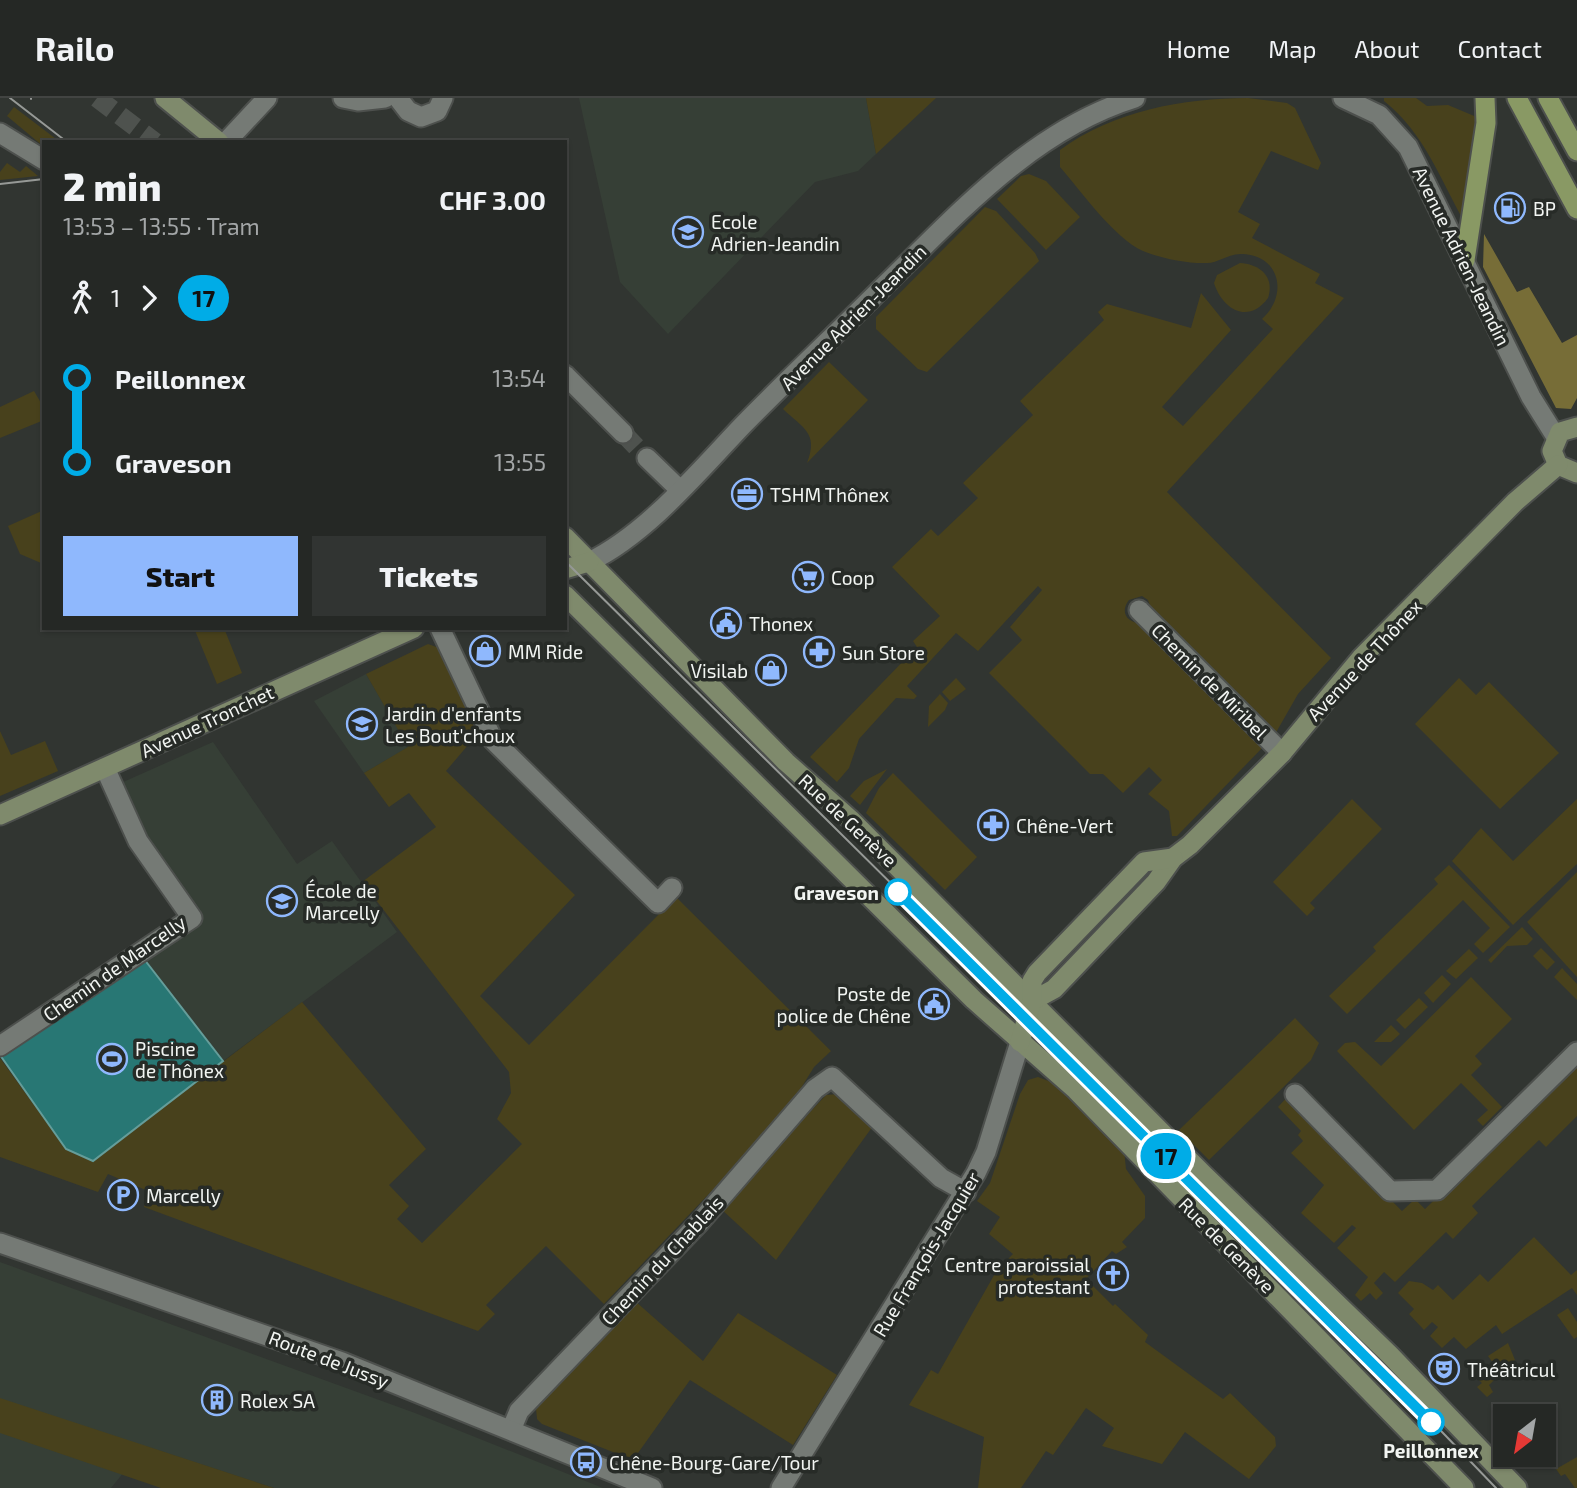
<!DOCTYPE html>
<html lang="en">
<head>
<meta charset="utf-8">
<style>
  :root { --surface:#252825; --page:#313432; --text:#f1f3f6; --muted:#a3a6a7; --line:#424442; --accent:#8fb8fd }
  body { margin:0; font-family:"Exo 2",sans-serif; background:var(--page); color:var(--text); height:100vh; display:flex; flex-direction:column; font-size:26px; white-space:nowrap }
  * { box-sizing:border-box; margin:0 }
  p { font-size:23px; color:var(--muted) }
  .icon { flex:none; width:38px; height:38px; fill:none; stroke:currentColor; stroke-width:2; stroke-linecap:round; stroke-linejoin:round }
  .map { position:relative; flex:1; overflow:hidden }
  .drawer { position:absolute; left:42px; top:42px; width:525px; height:490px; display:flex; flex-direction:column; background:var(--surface); border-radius:0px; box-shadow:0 2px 5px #0004,0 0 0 2px var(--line) }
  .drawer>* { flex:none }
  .badge { padding:0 14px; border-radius:23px; font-size:24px; line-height:46px }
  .needle { width:46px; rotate:211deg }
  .controls { position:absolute; left:1493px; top:1306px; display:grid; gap:14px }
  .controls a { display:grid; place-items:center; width:63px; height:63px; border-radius:0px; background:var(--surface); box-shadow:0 2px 5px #0004,0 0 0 2px var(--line); font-size:35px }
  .map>.badge { position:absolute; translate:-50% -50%; box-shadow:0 0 0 4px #fff }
  .legs { display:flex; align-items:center; gap:10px; height:77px; padding:0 21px; font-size:23px }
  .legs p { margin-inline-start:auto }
  .summary { display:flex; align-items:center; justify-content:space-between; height:119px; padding:0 21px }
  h1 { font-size:38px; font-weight:800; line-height:52px }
  .action { display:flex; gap:14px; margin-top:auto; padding:14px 21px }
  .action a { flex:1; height:80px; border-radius:0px; background:var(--accent); color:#111; font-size:28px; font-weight:800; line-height:80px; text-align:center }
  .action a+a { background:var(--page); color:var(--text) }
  ul { padding:0 21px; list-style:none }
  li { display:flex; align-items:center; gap:24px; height:84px; font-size:26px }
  li i { display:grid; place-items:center; width:10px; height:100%; margin:0 9px; background:currentColor }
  li i::after { content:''; width:18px; height:18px; margin:-9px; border:5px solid; border-radius:50%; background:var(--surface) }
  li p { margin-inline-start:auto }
  li:first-child i { background:linear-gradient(#0000 50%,currentColor 0) }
  li:last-child i { background:linear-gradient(currentColor 50%,#0000 0) }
  header { display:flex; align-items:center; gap:42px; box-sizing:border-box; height:98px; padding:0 35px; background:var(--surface); border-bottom:2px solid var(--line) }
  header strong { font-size:33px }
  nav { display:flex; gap:38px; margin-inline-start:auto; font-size:24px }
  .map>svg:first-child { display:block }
  .built { fill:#363f36 }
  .green { fill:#48411c }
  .forest { fill:#776d37 }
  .water { fill:#287774; stroke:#659d9a; stroke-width:2 }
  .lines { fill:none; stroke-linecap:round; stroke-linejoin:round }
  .minor-tunnel { stroke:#4e524e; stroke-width:19; stroke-dasharray:19 10; stroke-linecap:butt }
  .secondary-tunnel { stroke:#4e524e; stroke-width:19; stroke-dasharray:19 10; stroke-linecap:butt }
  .minor-casing { stroke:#4d504d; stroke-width:23 }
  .tertiary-casing { stroke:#4d504d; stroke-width:23 }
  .secondary-casing { stroke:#4d504d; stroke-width:23 }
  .primary-casing { stroke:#4d504d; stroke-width:23 }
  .minor { stroke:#757a75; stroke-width:19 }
  .tertiary { stroke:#757a75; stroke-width:19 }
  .secondary { stroke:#7f8a6c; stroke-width:19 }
  .primary { stroke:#899964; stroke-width:19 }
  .tram { stroke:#969996; stroke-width:2 }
  .line-1-casing { stroke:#fff; stroke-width:16 }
  .line-1 { stroke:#00ace7; stroke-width:10 }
  .stop-1-dot { fill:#fff; stroke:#00ace7; stroke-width:3.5 }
  .labels { text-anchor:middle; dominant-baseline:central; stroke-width:7; stroke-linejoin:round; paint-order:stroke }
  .poi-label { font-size:19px; fill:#f2f5f2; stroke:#272b27; text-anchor:start }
  .street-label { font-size:19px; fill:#f2f5f2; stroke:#272b27 }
  .stop-label { font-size:19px; font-weight:bold; fill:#f2f5f2; stroke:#272b27; text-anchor:end }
</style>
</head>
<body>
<header>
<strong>Railo</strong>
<nav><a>Home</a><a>Map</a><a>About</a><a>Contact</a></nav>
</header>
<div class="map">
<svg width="1577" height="1390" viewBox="0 0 1577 1390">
  <rect width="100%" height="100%" fill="#313531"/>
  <!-- built -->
  <g class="built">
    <path d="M579 0H866L876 56 858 73 815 84 668 236 620 184Z"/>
    <path d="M366 576 409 649 364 675 314 603Z"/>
    <path d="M213 644 297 766 332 743 397 834 223 963 144 861 202 821 148 744 121 685Z"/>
    <path d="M0 1164 415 1315 603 1390H274L145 1348 111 1390H0Z"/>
  </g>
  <!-- green -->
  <g class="green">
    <path d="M866 0H936L876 56Z"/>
    <path d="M1248 0 1287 5 1295 10 1321 65 1318 72 1271 53 1238 114 1260 126 1252 140 1320 176 1315 185 1344 200 1167 394 1331 560 1298 596 1274 638 1153 516 1148 502 1142 498 1129 502C1119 515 1128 525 1142 526L1264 648 1177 738H1172L1169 713 1148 696 1162 682 1149 669 1123 695 1103 676H1090L989 575 1022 542 1010 529 1042 492 1038 488 978 553 956 535 907 588 917 598 914 601 896 600 859 641 849 670 837 684 810 659 917 549 913 543 940 518 892 469 931 431 938 438 978 400 963 385 1033 317 1020 303 1104 222 1098 214 1107 206 1191 230 1201 195 1231 232 1162 309 1183 328 1273 231 1262 221C1288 198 1281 158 1243 156 1229 155 1219 165 1207 165 1189 166 1159 160 1143 153 1114 140 1081 93 1060 69V52C1113 13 1183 0 1248 0Z"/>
    <path d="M1384 0H1416L1427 8 1448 7 1479 20 1465 125C1439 79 1425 36 1384 3Z"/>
    <path d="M14 9 60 44H44V49L7 18Z"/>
    <path d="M7 65 20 74 26 68 38 78 0 82V74Z"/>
    <path d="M1029 76 1046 83 1080 119 1046 152 997 101 1021 78Z"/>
    <path d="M985 109 996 113 1035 155 1039 163 927 274 918 271 876 231V219Z"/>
    <path d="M1240 165C1260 166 1275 179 1268 200 1249 226 1223 213 1214 185L1217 177Z"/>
    <path d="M829 264 868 302 807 365C819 335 803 330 783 311Z"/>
    <path d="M34 293 44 310V322L0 340V309Z"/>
    <path d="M44 412V462L41 465 20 456 8 428Z"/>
    <path d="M194 530H224L242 575 217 586Z"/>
    <path d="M428 546 442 551 480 633 446 673 575 797 480 898 529 947 676 799 831 953 814 969 785 1016 604 1206 546 1148 486 1207 495 1216 478 1233 144 1109 148 1093 108 1076 98 1094 0 1059V960L66 1051 93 1062 302 904 426 1051 389 1087 409 1108 397 1121 422 1145 522 1046 497 1021 511 995 509 974 362 784 436 729 409 695 389 709 364 675 408 649 366 576Z"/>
    <path d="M956 580 966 591 950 603 942 594Z"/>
    <path d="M1459 580 1476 597 1489 584 1559 655 1500 711 1415 626Z"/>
    <path d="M940 596 948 605 945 612 928 629 929 608Z"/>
    <path d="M0 633 11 657 45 643 58 673 0 698Z"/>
    <path d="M887 671 860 707 850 698 864 683Z"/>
    <path d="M893 675 977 759 945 792 866 715 879 690Z"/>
    <path d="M1352 701 1382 731 1310 805 1315 810 1307 818 1273 784Z"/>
    <path d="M1577 701V766L1513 827 1452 763 1481 730 1513 763Z"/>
    <path d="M1449 767 1510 829 1483 855 1474 846 1490 830 1463 802 1347 916 1329 898 1376 853 1373 849 1438 786 1434 781Z"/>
    <path d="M1577 774V879L1527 824Z"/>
    <path d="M1522 829 1533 841 1527 847 1507 848 1491 865 1488 862Z"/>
    <path d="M1541 850 1555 864 1547 872 1533 858Z"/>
    <path d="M1469 851 1478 860 1456 881 1446 873Z"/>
    <path d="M1562 870 1577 886V902L1554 879Z"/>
    <path d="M1442 877 1451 886 1433 905 1424 895Z"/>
    <path d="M1471 879 1512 921 1475 958 1482 966 1471 977 1502 1009 1483 1028 1477 1022 1488 1012 1461 985 1414 1032 1337 953 1345 945 1355 944 1381 968Z"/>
    <path d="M1419 900 1428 909 1405 931 1396 922Z"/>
    <path d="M1295 920 1319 945 1311 962 1209 1062 1179 1032Z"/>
    <path d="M1391 927 1400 936 1391 944H1374Z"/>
    <path d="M1577 963V1018L1546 1049 1539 1042 1472 1108 1478 1115 1453 1141 1446 1134 1395 1184 1384 1174 1374 1185 1383 1195 1376 1202 1370 1195 1361 1203 1355 1197 1368 1179 1337 1150 1356 1130 1352 1127 1334 1145 1301 1115 1324 1087 1291 1055 1303 1043 1298 1037 1301 1033 1278 1009 1289 997 1384 1102 1388 1099 1402 1113 1415 1101 1425 1111Z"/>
    <path d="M1038 979 1051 984 1124 1052 1126 1071 1145 1098V1120L1122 1144 1127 1149 1116 1156 1112 1153 1086 1181 1113 1208 1115 1206 1148 1237 1145 1244 1223 1301 1230 1295 1275 1339 1276 1348 1249 1381 1185 1334 1162 1366 1102 1348 1114 1330 1086 1310 1053 1357 1046 1353 1021 1390H978L984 1339 909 1307 931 1272 938 1276 997 1172 1013 1156 989 1136 1000 1119 977 1103 990 1085 1020 996 1028 982Z"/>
    <path d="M839 996 873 1028 776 1162 720 1110 826 997Z"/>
    <path d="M1534 1139 1571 1177 1577 1172V1197L1572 1190 1502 1236 1496 1227 1466 1251 1454 1239 1442 1250 1430 1238 1438 1229 1432 1224 1424 1232 1409 1216 1414 1211 1398 1195 1409 1183 1422 1185 1433 1192 1438 1187 1453 1202 1480 1176 1488 1184Z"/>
    <path d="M635 1203 703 1263 738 1215 837 1277 793 1347 690 1282 633 1362 542 1326 537 1321 536 1310Z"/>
    <path d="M1568 1210 1577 1224V1239L1574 1241 1557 1217Z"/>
    <path d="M1508 1245 1515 1262 1489 1287 1493 1294 1487 1299 1477 1289 1482 1285 1477 1280 1493 1265 1488 1258Z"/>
    <path d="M0 1300 274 1390H161L0 1335Z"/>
    <path d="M1577 1359V1390H1575L1565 1376 1561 1378 1556 1371Z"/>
  </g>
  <!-- forest -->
  <path class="forest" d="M1484 136 1517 194 1529 189 1562 245 1577 237V300L1571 311 1556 310 1483 169Z"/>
  <!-- water -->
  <path class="water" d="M144 861 223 963 93 1063 66 1051 0 957Z"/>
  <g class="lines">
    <!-- minor-tunnel -->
    <path class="minor-tunnel" d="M623 335 647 360"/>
    <!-- secondary-tunnel -->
    <path class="secondary-tunnel" d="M97 0 155 44"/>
    <!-- minor casing -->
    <g class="minor-casing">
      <g id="minor">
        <path d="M343 0 358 3 385 0"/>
        <path d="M398 0 408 13 421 19 437 13 443 0"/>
        <path d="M0 35 44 62"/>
        <path d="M226 44 267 0"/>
        <path d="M565 277 623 335"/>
        <path d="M647 360 680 392"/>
        <path d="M1139 512 1282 655"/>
        <path d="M440 530 493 642 658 805 672 790"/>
        <path d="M0 948 192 820 138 743 105 670"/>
        <path d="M1295 996 1390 1093 1437 1092 1577 954"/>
        <path d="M511 1332 519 1313 699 1125 815 991 832 979 941 1080 966 1094"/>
      </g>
    </g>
    <!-- tertiary casing -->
    <g class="tertiary-casing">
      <g id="tertiary">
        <path d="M1343 0 1379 17 1408 49 1531 299 1556 339"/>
        <path d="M589 464C647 436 699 373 743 327 789 280 837 235 883 189 958 116 1032 32 1135 0"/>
        <path d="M0 1145 342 1264 652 1390"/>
        <path d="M781 1390 976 1075 986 1054 1020 944"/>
      </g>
    </g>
    <!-- secondary casing -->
    <g class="secondary-casing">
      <g id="secondary">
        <path d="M165 0 219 44"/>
        <path d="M1577 329 1560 334 1552 353 1558 367 1577 375"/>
        <path d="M565 439 786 664 850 721 1204 1077 1390 1257 1517 1390"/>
        <path d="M565 471 589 464"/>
        <path d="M565 497 974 902 1076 992 1464 1390"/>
        <path d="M0 717 414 530"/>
        <path d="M1032 903 1054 891 1156 784 1173 760 1190 747 1282 655 1361 560 1515 404 1558 367"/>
        <path d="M1020 944 1032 903V883L1037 875 1144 764 1173 760"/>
      </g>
    </g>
    <!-- primary casing -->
    <g class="primary-casing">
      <g id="primary">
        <path d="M1517 0 1577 111"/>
        <path d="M1548 0 1577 53"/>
        <path d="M1465 162 1486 25 1485 0"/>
      </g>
    </g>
    <!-- minor -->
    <use href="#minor" class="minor"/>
    <!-- tertiary -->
    <use href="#tertiary" class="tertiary"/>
    <!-- secondary -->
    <use href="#secondary" class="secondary"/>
    <!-- primary -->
    <use href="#primary" class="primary"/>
    <!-- tram -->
    <g class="tram">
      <path d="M10 0 67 44"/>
      <path d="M31 0V1"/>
      <path d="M0 86 44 81"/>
      <path d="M565 463 1364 1253 1496 1390"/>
    </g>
  </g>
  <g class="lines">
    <!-- line-1 casing -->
    <g class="line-1-casing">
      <path id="line-1" d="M898 794 1431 1324"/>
    </g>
    <!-- line-1 -->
    <use href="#line-1" class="line-1"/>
  </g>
  <!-- icons -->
  <defs>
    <g id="fuel-ring" transform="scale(1.575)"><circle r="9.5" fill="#272b27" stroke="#8fb8fd" stroke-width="1.5"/><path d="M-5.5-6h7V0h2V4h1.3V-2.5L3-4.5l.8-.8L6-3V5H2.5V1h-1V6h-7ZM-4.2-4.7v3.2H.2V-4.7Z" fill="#8fb8fd"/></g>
    <g id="school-ring" transform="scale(1.575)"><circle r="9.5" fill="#272b27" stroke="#8fb8fd" stroke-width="1.5"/><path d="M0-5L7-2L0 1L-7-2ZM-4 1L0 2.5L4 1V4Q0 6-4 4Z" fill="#8fb8fd"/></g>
    <g id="office-ring" transform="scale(1.575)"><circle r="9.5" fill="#272b27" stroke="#8fb8fd" stroke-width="1.5"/><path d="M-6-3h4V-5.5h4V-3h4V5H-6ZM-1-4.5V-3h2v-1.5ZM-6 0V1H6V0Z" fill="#8fb8fd"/></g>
    <g id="supermarket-ring" transform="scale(1.575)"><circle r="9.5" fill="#272b27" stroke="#8fb8fd" stroke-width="1.5"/><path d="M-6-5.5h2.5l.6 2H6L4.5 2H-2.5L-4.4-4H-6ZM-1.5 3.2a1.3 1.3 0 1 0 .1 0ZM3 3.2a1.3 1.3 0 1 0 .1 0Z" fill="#8fb8fd"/></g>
    <g id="civic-ring" transform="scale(1.575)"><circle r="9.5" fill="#272b27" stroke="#8fb8fd" stroke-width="1.5"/><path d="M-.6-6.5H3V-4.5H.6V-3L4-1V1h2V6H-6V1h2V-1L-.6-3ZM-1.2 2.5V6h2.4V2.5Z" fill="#8fb8fd"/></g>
    <g id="shop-ring" transform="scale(1.575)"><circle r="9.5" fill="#272b27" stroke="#8fb8fd" stroke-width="1.5"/><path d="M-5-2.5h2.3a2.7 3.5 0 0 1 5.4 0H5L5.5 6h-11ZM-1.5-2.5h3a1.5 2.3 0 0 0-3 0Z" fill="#8fb8fd"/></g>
    <g id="pharmacy-ring" transform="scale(1.575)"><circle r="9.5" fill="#272b27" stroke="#8fb8fd" stroke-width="1.5"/><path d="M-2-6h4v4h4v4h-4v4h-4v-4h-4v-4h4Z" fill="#8fb8fd"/></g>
    <g id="stadium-ring" transform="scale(1.575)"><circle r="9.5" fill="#272b27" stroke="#8fb8fd" stroke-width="1.5"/><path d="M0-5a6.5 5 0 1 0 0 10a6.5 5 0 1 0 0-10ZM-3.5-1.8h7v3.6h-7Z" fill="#8fb8fd"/></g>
    <g id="parking-ring" transform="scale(1.575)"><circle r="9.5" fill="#272b27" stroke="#8fb8fd" stroke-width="1.5"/><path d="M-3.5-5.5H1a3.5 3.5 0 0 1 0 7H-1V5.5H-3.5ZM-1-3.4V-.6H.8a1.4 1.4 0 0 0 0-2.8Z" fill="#8fb8fd"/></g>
    <g id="church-ring" transform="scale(1.575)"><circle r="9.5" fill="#272b27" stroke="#8fb8fd" stroke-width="1.5"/><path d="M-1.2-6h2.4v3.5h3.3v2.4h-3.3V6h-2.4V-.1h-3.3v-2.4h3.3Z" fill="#8fb8fd"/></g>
    <g id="theatre-ring" transform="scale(1.575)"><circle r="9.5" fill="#272b27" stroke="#8fb8fd" stroke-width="1.5"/><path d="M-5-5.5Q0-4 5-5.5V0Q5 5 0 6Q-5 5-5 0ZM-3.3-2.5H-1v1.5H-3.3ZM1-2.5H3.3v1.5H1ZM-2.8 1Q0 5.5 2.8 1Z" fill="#8fb8fd"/></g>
    <g id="building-ring" transform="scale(1.575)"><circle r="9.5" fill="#272b27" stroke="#8fb8fd" stroke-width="1.5"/><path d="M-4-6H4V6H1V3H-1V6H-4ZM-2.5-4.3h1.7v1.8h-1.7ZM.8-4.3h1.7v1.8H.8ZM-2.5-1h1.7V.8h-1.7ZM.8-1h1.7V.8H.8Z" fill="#8fb8fd"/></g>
    <g id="bus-ring" transform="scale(1.575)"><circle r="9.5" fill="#272b27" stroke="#8fb8fd" stroke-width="1.5"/><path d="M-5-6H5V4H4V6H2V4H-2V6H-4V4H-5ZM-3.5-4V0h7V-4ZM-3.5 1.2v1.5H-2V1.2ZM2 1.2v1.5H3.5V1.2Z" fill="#8fb8fd"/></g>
  </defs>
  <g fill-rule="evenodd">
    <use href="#fuel-ring" x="1510" y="110"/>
    <use href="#school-ring" x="688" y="134"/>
    <use href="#office-ring" x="747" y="396"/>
    <use href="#supermarket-ring" x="808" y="479"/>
    <use href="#civic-ring" x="726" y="525"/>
    <use href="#shop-ring" x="485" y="553"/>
    <use href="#pharmacy-ring" x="819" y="554"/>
    <use href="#shop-ring" x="771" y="572"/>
    <use href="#school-ring" x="362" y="626"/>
    <use href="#pharmacy-ring" x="993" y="727"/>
    <use href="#school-ring" x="282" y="803"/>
    <use href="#civic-ring" x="934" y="906"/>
    <use href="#stadium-ring" x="112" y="961"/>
    <use href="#parking-ring" x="123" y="1097"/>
    <use href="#church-ring" x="1113" y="1177"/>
    <use href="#theatre-ring" x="1444" y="1271"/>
    <use href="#building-ring" x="217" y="1302"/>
    <use href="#bus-ring" x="586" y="1364"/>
  </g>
  <!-- markers -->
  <g class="stop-1-dot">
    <circle cx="898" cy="794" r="12"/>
    <circle cx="1431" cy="1324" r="12"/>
  </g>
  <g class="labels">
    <!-- poi labels -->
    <g class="poi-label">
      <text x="1533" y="110">BP</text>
      <text x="711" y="123">Ecole<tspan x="711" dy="22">Adrien-Jeandin</tspan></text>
      <text x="770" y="396">TSHM Thônex</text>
      <text x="831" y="479">Coop</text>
      <text x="749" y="525">Thonex</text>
      <text x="508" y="553">MM Ride</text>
      <text x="842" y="554">Sun Store</text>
      <text x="748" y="572" text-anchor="end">Visilab</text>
      <text x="385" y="615">Jardin d'enfants<tspan x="385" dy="22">Les Bout'choux</tspan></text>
      <text x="1016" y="727">Chêne-Vert</text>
      <text x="305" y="792">École de<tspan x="305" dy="22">Marcelly</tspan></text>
      <text x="911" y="895" text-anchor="end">Poste de<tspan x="911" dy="22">police de Chêne</tspan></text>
      <text x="135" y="950">Piscine<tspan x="135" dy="22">de Thônex</tspan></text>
      <text x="146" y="1097">Marcelly</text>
      <text x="1090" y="1166" text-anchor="end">Centre paroissial<tspan x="1090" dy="22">protestant</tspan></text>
      <text x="1467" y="1271">Théâtricul</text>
      <text x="240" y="1302">Rolex SA</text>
      <text x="609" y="1364">Chêne-Bourg-Gare/Tour</text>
    </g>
    <!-- street labels -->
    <g class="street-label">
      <text transform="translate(1462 158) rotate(64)">Avenue Adrien-Jeandin</text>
      <text transform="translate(853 219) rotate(-45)">Avenue Adrien-Jeandin</text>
      <text transform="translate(1364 562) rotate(-47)">Avenue de Thônex</text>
      <text transform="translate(1210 583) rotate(45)">Chemin de Miribel</text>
      <text transform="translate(207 623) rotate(-25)">Avenue Tronchet</text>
      <text transform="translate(848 722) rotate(43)">Rue de Genève</text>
      <text transform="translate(114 870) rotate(-35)">Chemin de Marcelly</text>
      <text transform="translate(1227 1147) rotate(45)">Rue de Genève</text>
      <text transform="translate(926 1156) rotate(-59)">Rue François-Jacquier</text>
      <text transform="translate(662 1162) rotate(-47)">Chemin du Chablais</text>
      <text transform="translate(329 1261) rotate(21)">Route de Jussy</text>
    </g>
    <!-- stop labels -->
    <g class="stop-label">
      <text x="879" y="794">Graveson</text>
      <text x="1431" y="1352" text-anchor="middle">Peillonnex</text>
    </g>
  </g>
</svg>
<div class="controls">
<a><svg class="needle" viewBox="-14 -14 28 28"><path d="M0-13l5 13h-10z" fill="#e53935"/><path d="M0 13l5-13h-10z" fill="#a3a6a7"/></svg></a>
</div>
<b class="badge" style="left:1166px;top:1058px;background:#00ace7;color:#111">17</b>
<section class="drawer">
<div class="summary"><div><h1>2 min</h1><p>13:53 – 13:55 · Tram</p></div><b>CHF 3.00</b></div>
<div class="legs"><svg class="icon" aria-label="walk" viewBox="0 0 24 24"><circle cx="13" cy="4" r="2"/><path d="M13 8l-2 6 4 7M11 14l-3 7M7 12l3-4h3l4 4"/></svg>1<svg class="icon" aria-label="forward" viewBox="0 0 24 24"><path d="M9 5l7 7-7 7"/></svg><b class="badge" style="background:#00ace7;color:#111">17</b></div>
<ul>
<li><i style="color:#00ace7"></i><b>Peillonnex</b><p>13:54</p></li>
<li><i style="color:#00ace7"></i><b>Graveson</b><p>13:55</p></li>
</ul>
<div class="action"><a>Start</a><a>Tickets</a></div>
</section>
</div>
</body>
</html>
